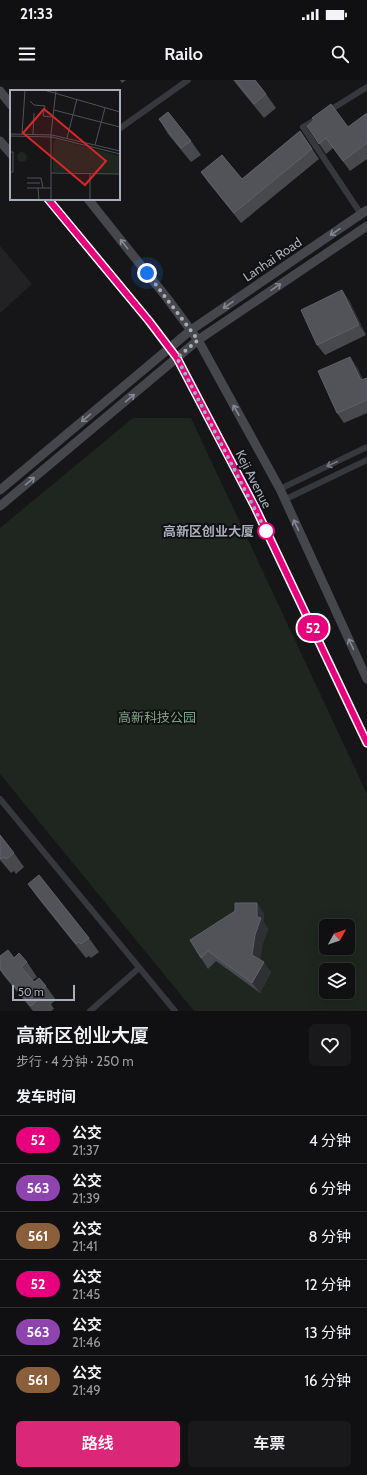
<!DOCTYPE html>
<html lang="zh">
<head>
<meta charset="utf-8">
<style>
  :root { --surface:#101012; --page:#19191b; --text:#f1f3f6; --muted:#9c9d9f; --line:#303032; --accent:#db2777 }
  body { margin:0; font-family:Cabin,"Noto Sans SC",sans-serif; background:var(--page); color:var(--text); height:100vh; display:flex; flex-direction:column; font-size:15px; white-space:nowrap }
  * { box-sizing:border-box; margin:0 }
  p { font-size:13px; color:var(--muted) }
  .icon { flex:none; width:22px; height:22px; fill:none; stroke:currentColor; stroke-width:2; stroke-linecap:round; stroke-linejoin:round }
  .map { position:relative; height:931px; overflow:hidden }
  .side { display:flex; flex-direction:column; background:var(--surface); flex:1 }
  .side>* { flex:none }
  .badge { padding:0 8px; border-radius:13px; font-size:14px; line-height:26px }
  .needle { width:26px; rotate:50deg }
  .buttons { position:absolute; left:319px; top:839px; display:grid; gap:8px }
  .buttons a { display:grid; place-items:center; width:36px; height:36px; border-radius:6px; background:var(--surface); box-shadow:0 4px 16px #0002,0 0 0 1px var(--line); font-size:20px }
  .scale { position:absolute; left:12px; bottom:10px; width:63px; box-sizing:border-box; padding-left:4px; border:2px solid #a8adb8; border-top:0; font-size:11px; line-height:14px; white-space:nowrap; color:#a8adb8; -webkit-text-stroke:3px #111113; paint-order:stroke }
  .you { position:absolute; width:20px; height:20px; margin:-10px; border:3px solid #fff; border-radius:50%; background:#1a73e8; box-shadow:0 0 0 6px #1a73e833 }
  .map>.badge { position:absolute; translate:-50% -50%; box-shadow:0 0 0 2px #fff }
  h2 { padding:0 16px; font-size:15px; line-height:36px }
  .round { display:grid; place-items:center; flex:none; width:42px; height:42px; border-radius:6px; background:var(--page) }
  .overview { display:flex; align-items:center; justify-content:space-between; height:68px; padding:0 16px }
  h1 { font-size:19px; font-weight:600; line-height:30px }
  .action { display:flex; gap:8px; margin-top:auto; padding:8px 16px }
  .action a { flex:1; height:46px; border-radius:6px; background:var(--accent); color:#fff; font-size:16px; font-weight:600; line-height:46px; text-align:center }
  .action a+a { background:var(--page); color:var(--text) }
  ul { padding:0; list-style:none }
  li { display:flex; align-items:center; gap:12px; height:48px; padding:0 16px; border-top:1px solid var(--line) }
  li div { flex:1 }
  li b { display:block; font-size:15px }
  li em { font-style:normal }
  li .badge { min-width:44px; font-weight:700; text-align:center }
  .status { display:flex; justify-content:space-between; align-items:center; height:28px; padding:0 20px; background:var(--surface); direction:ltr }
  .status svg { height:11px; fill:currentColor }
  header { display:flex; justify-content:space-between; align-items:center; height:52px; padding:0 16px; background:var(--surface); font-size:18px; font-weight:600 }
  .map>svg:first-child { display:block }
  .built { fill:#222225 }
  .green { fill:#1e261f; fill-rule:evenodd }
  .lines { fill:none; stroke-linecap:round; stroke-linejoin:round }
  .street { stroke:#37383d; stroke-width:6 }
  .secondary { stroke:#45474d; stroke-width:9 }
  .wall { fill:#47494d }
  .shaded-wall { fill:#2f3033 }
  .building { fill:#525359; stroke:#5f6168 }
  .oneway { stroke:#858993 }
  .oneway2 { stroke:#757881 }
  .line-casing { stroke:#fff; stroke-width:9 }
  .line { stroke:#e6007e; stroke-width:6 }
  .walk { stroke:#a8adb8; stroke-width:4; stroke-dasharray:0 7.2 }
  .stop-dot { fill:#fff; stroke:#e6007e; stroke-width:2 }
  .labels { text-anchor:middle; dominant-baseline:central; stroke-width:4; stroke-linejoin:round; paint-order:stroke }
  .street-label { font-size:13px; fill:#a8adb8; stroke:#111113 }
  .stop-label { font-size:13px; font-weight:bold; fill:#a8adb8; stroke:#111113; text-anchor:end }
  .park-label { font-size:13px; fill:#7fa381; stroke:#111113 }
  .inset-road { fill:none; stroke:#505258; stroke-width:1 }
  .view { fill:#d62828; fill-opacity:0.15; stroke:#d62828; stroke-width:2 }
  .inset-edge { fill:none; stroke:#a8adb8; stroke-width:2 }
</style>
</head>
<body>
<div class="status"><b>21:33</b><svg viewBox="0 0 49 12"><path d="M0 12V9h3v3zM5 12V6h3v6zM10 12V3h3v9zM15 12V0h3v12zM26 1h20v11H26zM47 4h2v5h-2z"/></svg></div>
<header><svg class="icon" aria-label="menu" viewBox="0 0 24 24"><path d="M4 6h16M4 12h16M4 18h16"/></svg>Railo<svg class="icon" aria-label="search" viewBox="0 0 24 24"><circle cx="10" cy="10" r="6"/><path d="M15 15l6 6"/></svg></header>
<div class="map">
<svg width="367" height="931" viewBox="0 0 367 931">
  <rect width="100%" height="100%" fill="#161618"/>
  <!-- built -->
  <path class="built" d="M0 166 32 204 0 233Z"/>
  <!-- green -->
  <path class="green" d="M133 338H191L367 714V931H194L0 694V448ZM326 846H348V868H326ZM326 890H348V912H326Z"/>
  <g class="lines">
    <!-- street -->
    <g class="street">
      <path d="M327 32 367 7"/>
      <path d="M320 37 303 47 361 134"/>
      <path d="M119 49 188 0"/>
      <path d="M280 409 367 367"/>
      <path d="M284 420 367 380"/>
      <path d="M0 719 175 931"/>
      <path d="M90 931 139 888"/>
    </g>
    <!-- secondary -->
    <g class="secondary">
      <path d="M0 11 11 25"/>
      <path d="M0 61 11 74"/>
      <path d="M48 119 149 241 177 278 255 427 367 663"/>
      <path d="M88 119 167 218 198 260 280 409 367 599"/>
      <path d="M0 410 191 250 367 130"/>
      <path d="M0 426 198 260 367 146"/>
    </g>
  </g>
  <!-- wall -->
  <g class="wall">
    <path d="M120 0H126L122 3Z"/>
    <path d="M233 0H255L266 14 276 28 264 38Z"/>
    <path d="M367 33V79L350 91 333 68 326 74 307 46 348 47Z"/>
    <path d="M159 39 191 61 201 75 191 82 168 54Z"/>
    <path d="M300 51 319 79 241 143 208 102 201 92 242 99Z"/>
    <path d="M349 220 366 255 325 275 317 265Z"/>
    <path d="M357 287 363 300 367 298V333L344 343 337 333Z"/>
    <path d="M0 755 14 773 24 787 16 794 14 791 11 793 0 780Z"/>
    <path d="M28 804 89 858 99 872 91 878 89 876 86 878 38 818Z"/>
    <path d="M235 831 264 833V843L268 849 262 866 260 880 271 892 260 913 216 881 208 889 201 878Z"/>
    <path d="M0 876 14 878 27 882 37 897 33 900 34 902 46 906 56 920 51 924 54 929 51 931H33L4 896 0 890Z"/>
  </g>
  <!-- shaded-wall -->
  <g class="shaded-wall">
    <path d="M342 210 349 220 366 255 359 245Z"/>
    <path d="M350 277 357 287 367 308 361 300Z"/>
    <path d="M257 823 264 833V843L268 849 262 866 260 885 252 875 257 837Z"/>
    <path d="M264 882 271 892 260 913 252 903Z"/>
  </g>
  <!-- building -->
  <g class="building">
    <path d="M235 0H255L266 14 254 24Z"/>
    <path d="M331 24 348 47 367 33V63L343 81 326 58 319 64 307 46 314 40 312 38Z"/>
    <path d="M168 32 191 61 181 68 159 39Z"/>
    <path d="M300 51 312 69 234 133 201 92 222 75 242 99Z"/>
    <path d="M342 210 359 245 317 265 301 230Z"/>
    <path d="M350 277 361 300 367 298V320L337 333 318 291Z"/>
    <path d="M0 755 14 773 6 779 4 777 1 779 0 778Z"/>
    <path d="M39 795 89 858 81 864 79 862 76 864 28 804Z"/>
    <path d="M235 823H257V837L261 838 255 855 252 875 264 882 252 903 208 871 201 878 190 860 235 831Z"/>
    <path d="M8 870 14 878 19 873 27 882 21 887 34 902 39 898 46 906 41 910 44 914 31 926 0 889V876Z"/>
  </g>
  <!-- one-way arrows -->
  <defs><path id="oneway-shaft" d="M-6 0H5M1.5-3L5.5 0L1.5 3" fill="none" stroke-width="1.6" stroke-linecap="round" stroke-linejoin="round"/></defs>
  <g class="oneway">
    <use href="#oneway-shaft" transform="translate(335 152) rotate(146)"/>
    <use href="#oneway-shaft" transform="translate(124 164) rotate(-129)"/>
    <use href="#oneway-shaft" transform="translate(276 207) rotate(-34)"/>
    <use href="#oneway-shaft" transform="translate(228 225) rotate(146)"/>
    <use href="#oneway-shaft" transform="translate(130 318) rotate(-40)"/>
    <use href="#oneway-shaft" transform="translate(236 330) rotate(-119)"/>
    <use href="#oneway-shaft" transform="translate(86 338) rotate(140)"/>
    <use href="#oneway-shaft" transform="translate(30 401) rotate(-40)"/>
    <use href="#oneway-shaft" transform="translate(296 445) rotate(-115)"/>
    <use href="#oneway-shaft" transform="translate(351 564) rotate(-115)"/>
  </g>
  <use class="oneway2" href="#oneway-shaft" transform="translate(332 384) rotate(155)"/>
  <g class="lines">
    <!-- line casing -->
    <g class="line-casing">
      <path id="line" d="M48 119 149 241 177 278 255 427 367 663"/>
    </g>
    <!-- line -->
    <use href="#line" class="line"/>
    <!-- walk -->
    <path class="walk" d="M147 193 198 260 177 278 268 455 266 451"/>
  </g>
  <!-- markers -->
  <circle class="stop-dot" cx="266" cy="451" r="8"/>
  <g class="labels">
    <!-- street labels -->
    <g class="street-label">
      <text transform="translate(272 179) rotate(-34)">Lanhai Road</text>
      <text transform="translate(254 399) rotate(63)">Keji Avenue</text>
    </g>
    <!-- stop labels -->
    <g class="stop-label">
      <text x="254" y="451">高新区创业大厦</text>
    </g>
    <!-- park labels -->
    <g class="park-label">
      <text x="157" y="637">高新科技公园</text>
    </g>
  </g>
  <!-- overview -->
  <g transform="translate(10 10)">
    <rect width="110" height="110" fill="#161618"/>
    <path d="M46 49 110 66V83L43 82V53ZM7 67a5 5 0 1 1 10 0a5 5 0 1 1-10 0Z" fill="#1e261f"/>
    <path class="inset-road" d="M34 0 110 22M20 11 24 15 35 16 33 26 42 27M44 20 110 37M0 44 42 45 110 61M12 44 15 0M23 44 24 23M0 46 42 47 110 64M57 48 67 9M85 55 95 18M0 62H3V82H0M41 83 110 84M80 83V110M17 88H31L33 98M17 93H30M17 98H41M28 98 29 110M41 110V44L46 0"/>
    <path class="view" d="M34 19 96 71 75 95 13 43Z"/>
    <rect width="110" height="110" class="inset-edge"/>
  </g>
</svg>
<div class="buttons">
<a><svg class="needle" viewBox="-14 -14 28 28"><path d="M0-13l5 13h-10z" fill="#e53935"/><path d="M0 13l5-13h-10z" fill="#9c9d9f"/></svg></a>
<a><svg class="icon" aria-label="layers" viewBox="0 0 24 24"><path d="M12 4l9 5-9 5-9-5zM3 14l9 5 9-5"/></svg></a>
</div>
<div class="scale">50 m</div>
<div class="you" style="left:147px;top:193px"></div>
<b class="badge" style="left:313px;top:548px;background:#e6007e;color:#fff">52</b>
</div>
<section class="side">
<div class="overview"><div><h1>高新区创业大厦</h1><p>步行 · 4 分钟 · 250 m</p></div><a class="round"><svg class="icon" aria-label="heart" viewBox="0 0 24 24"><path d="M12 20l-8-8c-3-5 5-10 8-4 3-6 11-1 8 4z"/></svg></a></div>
<h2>发车时间</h2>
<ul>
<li><span class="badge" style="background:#e6007e;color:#fff">52</span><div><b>公交</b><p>21:37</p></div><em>4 分钟</em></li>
<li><span class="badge" style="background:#8e44ad;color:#fff">563</span><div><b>公交</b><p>21:39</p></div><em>6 分钟</em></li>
<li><span class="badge" style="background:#8b5e3c;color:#fff">561</span><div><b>公交</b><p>21:41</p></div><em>8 分钟</em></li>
<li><span class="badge" style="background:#e6007e;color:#fff">52</span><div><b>公交</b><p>21:45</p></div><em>12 分钟</em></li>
<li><span class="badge" style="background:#8e44ad;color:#fff">563</span><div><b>公交</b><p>21:46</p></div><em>13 分钟</em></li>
<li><span class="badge" style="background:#8b5e3c;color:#fff">561</span><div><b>公交</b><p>21:49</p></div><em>16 分钟</em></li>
</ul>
<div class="action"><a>路线</a><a>车票</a></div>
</section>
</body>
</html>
